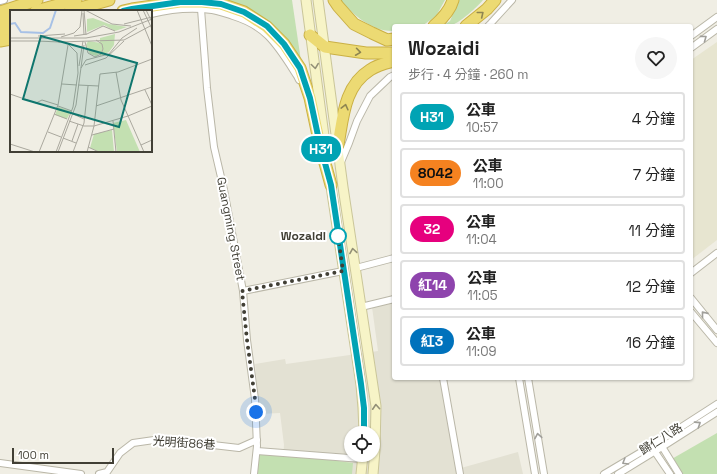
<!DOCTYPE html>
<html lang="zh-TW">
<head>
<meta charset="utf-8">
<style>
  :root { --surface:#fff; --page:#f6f6f6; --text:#222; --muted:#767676; --line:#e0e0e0 }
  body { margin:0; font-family:"Space Grotesk","Noto Sans TC",sans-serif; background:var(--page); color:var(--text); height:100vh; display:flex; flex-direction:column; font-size:15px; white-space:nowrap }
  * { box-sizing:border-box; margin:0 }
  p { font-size:13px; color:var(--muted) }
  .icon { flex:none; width:22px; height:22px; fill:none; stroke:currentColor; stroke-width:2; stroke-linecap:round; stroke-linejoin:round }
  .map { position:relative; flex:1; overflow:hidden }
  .panel { position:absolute; left:392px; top:24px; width:301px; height:356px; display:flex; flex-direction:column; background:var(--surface); border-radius:4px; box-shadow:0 1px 3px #0004 }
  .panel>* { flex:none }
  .badge { padding:0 8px; border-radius:13px; font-size:14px; line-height:26px }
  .buttons { position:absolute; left:344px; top:426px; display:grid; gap:8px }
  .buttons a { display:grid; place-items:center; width:36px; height:36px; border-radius:50%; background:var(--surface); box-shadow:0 1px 3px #0004; font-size:20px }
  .scale { position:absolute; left:12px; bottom:10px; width:102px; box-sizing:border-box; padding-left:4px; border:2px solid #413f35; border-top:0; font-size:11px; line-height:14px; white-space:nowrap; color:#413f35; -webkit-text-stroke:3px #fff; paint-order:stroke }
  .you { position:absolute; width:20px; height:20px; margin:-10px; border:3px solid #fff; border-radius:50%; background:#1a73e8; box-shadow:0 0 0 6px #1a73e833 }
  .map>.badge { position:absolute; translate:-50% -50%; box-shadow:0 0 0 2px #fff }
  .round { display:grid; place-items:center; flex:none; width:42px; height:42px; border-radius:21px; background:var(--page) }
  .head { display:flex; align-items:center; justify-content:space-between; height:68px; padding:0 16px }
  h1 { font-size:19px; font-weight:700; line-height:30px }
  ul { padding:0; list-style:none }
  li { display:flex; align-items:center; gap:12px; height:50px; margin:0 8px 6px; padding:0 8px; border:2px solid var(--line); border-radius:4px }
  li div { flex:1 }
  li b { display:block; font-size:15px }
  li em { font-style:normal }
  li .badge { min-width:44px; font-weight:700; text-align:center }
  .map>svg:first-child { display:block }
  .residential { fill:#e3e1d3; fill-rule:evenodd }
  .education { fill:#e7e5d0 }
  .green { fill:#c3e0b1 }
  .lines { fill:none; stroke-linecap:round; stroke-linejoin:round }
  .street-casing { stroke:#bab7a8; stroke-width:8 }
  .secondary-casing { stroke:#cac699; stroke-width:11 }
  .highway-casing { stroke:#cab045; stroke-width:13 }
  .street { stroke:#fff; stroke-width:6 }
  .secondary { stroke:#f7f4c7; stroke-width:9 }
  .highway { stroke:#ecda73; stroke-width:11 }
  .oneway { stroke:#8e8551 }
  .oneway2 { stroke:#a09f9a }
  .oneway3 { stroke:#939077 }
  .line-casing { stroke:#fff; stroke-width:9 }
  .line { stroke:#00a3b4; stroke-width:6 }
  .walk { stroke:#413f35; stroke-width:4; stroke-dasharray:0 7.2 }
  .stop-dot { fill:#fff; stroke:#00a3b4; stroke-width:2 }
  .labels { text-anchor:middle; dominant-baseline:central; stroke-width:4; stroke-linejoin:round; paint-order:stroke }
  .street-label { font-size:12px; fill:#413f35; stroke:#fff }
  .stop-label { font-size:12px; font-weight:bold; fill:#413f35; stroke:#fff; text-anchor:end }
  .inset-river { fill:none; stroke:#a7c1e6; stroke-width:2 }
  .inset-road { fill:none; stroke:#aaa89e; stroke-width:1 }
  .view { fill:#0f766e; fill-opacity:0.15; stroke:#0f766e; stroke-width:2 }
  .inset-edge { fill:none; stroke:#413f35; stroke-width:2 }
</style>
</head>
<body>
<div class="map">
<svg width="717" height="474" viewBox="0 0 717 474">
  <rect width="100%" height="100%" fill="#f0eee4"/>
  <!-- residential -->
  <path class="residential" d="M394 301V378H445L461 468 518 452 523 474H282L284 445 280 413 260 414 255 364 285 359 286 364 378 351 372 307ZM351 433H373V455H351Z"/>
  <!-- education -->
  <path class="education" d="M717 42V240L691 260V60Z"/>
  <!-- green -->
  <g class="green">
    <path d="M225 0H292L301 61Z"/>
    <path d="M340 0H445L436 16 422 26H394V31C372 32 354 15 340 0Z"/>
    <path d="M459 0H483C477 7 461 22 452 25 449 27 446 26 442 26L450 21Z"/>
    <path d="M717 433V474H680L670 460Z"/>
    <path d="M263 451 353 463 352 474H254L256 456Z"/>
  </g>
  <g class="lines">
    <!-- street casing -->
    <g class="street-casing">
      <g id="street">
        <path d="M0 1 4 0"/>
        <path d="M201 9 207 88 214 147 224 190 243 291 247 340 255 399 257 446 254 474"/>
        <path d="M151 14C171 9 191 7 212 10 219 11 226 14 233 16 246 20 258 26 268 36 279 47 288 62 297 76L299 80"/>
        <path d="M488 26 491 23 512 0"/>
        <path d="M691 36 717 17"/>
        <path d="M691 48 717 29"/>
        <path d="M341 162 349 143 357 121 370 96 390 77 394 75"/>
        <path d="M356 268 394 258"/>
        <path d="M691 273 717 253"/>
        <path d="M243 291 343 271"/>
        <path d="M691 298 717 330"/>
        <path d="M361 307 394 299"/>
        <path d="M691 312 717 343"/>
        <path d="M443 378 460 474"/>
        <path d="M519 378 535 474"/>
        <path d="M528 378 544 474"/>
        <path d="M661 445 679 474"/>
        <path d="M653 449 670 474"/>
        <path d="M257 451 362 459"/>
        <path d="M0 463 81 474"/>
        <path d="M99 474 107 472 120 453 133 443 154 440 178 441 239 448 257 440"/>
        <path d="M604 474 658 442 717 404"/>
        <path d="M618 474 662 447 717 412"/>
      </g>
    </g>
    <!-- secondary casing -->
    <g class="secondary-casing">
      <g id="secondary">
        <path d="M306 0 326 151"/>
        <path d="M318 0 343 187 376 406 375 450 373 474"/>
        <path d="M330 180 361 385 363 408 364 433"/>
        <path d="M361 474 363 455"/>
      </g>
    </g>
    <!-- highway casing -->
    <g class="highway-casing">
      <g id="highway">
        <path d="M334 0 338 6 354 24 372 33 387 40 394 39"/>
        <path d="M36 11 76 0"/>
        <path d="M70 11 109 0"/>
        <path d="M123 11 132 9 180 2H202L221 4 244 12 267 27 284 44 300 68 310 98 320 145 331 185"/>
        <path d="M0 12 37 0"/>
        <path d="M0 21 11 18"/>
        <path d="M434 26C442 19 450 11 453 0"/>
        <path d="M466 26 487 9 495 0"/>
        <path d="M0 31 11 28"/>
        <path d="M310 35 325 47 366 53H394"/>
        <path d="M0 41 11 39"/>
        <path d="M338 145C343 118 344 86 370 70 377 65 386 63 394 61"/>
      </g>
    </g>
    <!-- street -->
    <use href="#street" class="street"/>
    <!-- secondary -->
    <use href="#secondary" class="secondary"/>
    <!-- highway -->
    <use href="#highway" class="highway"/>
  </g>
  <!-- one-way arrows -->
  <defs><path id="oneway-chevron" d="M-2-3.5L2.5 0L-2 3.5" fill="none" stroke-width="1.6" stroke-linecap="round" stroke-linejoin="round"/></defs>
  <g class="oneway">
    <use href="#oneway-chevron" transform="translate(481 14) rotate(-39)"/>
    <use href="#oneway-chevron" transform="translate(358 52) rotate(8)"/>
    <use href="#oneway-chevron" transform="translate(345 107) rotate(-76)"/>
  </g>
  <g class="oneway2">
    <use href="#oneway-chevron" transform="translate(704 38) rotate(-36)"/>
    <use href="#oneway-chevron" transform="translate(704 314) rotate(-129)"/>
    <use href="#oneway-chevron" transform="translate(698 424) rotate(-33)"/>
    <use href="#oneway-chevron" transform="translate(538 436) rotate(-100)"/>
    <use href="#oneway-chevron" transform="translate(625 462) rotate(149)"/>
  </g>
  <g class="oneway3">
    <use href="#oneway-chevron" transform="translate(315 66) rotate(82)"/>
    <use href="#oneway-chevron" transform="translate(353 251) rotate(-99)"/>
    <use href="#oneway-chevron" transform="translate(376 407) rotate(-94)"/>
  </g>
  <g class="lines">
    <!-- line casing -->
    <g class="line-casing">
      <path id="line" d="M123 11 132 9 180 2H202L221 4 244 12 267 26 284 44 300 68 310 98 320 145 331 185 361 384 364 408V433"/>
    </g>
    <!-- line -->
    <use href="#line" class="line"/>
    <!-- walk -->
    <path class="walk" d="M256 412 255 399 247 340 242 291 343 271 338 236"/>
  </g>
  <!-- markers -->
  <circle class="stop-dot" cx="338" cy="236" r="8"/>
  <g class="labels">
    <!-- street labels -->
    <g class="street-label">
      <text transform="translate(231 229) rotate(79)">Guangming Street</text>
      <text transform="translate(661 439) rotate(-32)">歸仁八路</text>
      <text transform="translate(184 443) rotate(4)">光明街86巷</text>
    </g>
    <!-- stop labels -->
    <g class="stop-label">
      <text x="326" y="236">Wozaidi</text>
    </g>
  </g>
  <!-- overview -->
  <g transform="translate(10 10)">
    <rect width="142" height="142" fill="#f0eee4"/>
    <path d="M83 8 99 14 117 17 105 21 94 15 77 22V9ZM105 24 104 35 99 42 90 46V28ZM78 31 91 33 92 42 86 46 80 44 76 35ZM48 97 61 101 57 109 45 105ZM116 110 130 142H107L103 113ZM102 120 104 142H90L80 138 84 124Z" fill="#c3e0b1"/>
    <path class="inset-river" d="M0 14 5 13 11 22 33 23 40 18 46 0"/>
    <path class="inset-road" d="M74 0 76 25M75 0 102 14 121 16M127 0 142 36M133 0 142 19M136 0 142 12M73 3 74 25M114 14 142 7M28 26 55 24M64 26 77 24 93 16 105 21M51 27 64 23 70 17 72 0M0 28H76L109 22 142 9M0 31H27M27 31 50 32M48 32 114 30 142 15M75 32 78 43 85 47 91 44 93 39 92 34 86 30M57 33 67 43 68 63M75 55 96 48 114 31M69 56 73 31M71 58 76 50 99 44 112 28 127 18M106 62 111 90 134 142M52 74 67 75M68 75 89 76M135 80 142 95M0 84 26 93 32 90 48 95M48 96 62 101M86 96 142 77M44 104 57 109M63 104 74 109M59 111 74 116H84L118 106 142 96M103 111 106 142M38 122 51 127M82 125 104 119M53 128 66 133M62 131 68 114M0 134 25 142M131 135 142 130M78 137 89 142M29 142 48 95 58 35M46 142 63 97 68 63M48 142 66 95 74 35M63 142 74 113 78 76M77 142 84 116 90 64 108 62 142 49"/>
    <path class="view" d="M31 26 127 53 109 117 13 89Z"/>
    <rect width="142" height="142" class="inset-edge"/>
  </g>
</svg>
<div class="buttons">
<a><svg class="icon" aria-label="locate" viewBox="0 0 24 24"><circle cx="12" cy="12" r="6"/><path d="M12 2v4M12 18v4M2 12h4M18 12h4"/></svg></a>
</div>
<div class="scale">100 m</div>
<div class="you" style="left:256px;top:412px"></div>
<b class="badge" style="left:321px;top:149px;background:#00a3b4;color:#fff">H31</b>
<section class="panel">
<div class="head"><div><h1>Wozaidi</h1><p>步行 · 4 分鐘 · 260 m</p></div><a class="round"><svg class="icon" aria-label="heart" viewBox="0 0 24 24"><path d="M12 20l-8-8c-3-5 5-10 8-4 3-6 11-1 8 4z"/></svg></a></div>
<ul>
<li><span class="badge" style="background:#00a3b4;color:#fff">H31</span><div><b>公車</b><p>10:57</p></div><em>4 分鐘</em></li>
<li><span class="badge" style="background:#f58220;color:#111">8042</span><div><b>公車</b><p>11:00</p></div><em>7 分鐘</em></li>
<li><span class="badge" style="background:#e6007e;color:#fff">32</span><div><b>公車</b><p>11:04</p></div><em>11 分鐘</em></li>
<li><span class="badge" style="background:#8e44ad;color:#fff">紅14</span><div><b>公車</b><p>11:05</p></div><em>12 分鐘</em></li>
<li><span class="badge" style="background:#0072bc;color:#fff">紅3</span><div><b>公車</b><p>11:09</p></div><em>16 分鐘</em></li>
</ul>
</section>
</div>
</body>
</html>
